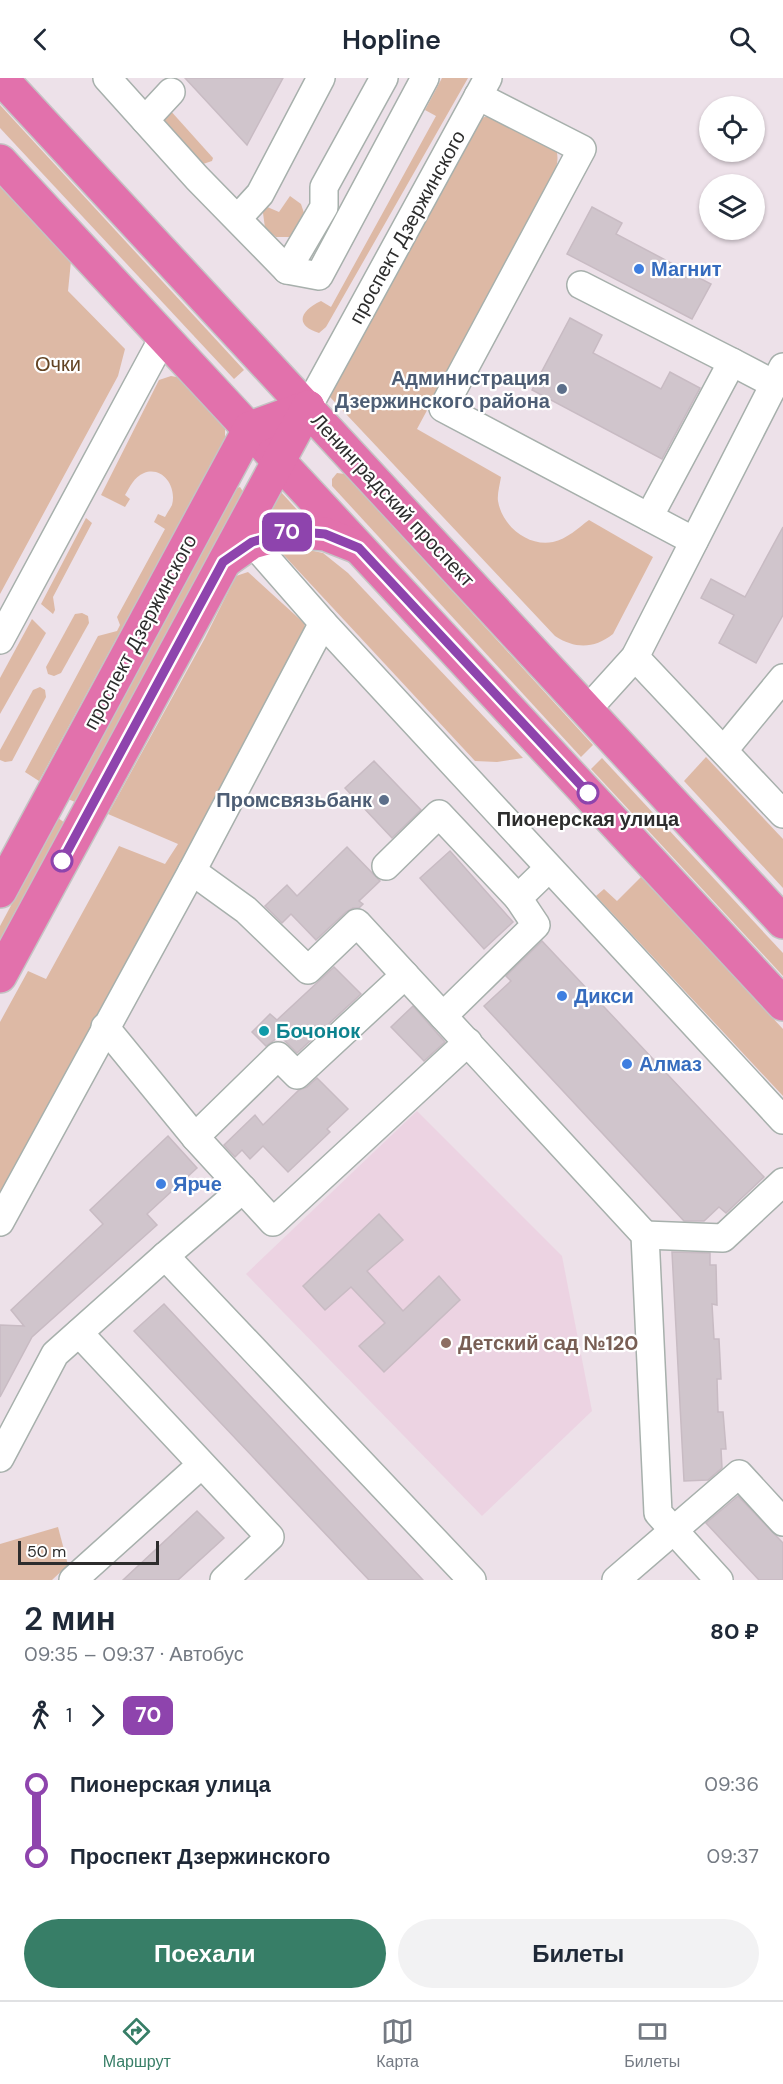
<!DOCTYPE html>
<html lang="ru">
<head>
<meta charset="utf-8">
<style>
  :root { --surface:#fff; --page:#f2f2f3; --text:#1f2937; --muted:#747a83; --line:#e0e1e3; --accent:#377e67 }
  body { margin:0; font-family:"DM Sans",sans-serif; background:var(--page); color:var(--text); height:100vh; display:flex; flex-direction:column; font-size:22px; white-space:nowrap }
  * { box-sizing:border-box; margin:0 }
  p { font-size:20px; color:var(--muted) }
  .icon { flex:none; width:33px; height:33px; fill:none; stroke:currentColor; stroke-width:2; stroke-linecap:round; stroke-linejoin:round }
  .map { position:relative; height:1502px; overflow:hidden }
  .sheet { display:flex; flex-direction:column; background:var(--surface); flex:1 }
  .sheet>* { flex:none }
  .badge { padding:0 12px; border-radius:9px; font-size:21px; line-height:39px }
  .buttons { position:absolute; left:699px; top:18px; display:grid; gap:12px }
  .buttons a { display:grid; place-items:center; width:66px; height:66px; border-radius:50%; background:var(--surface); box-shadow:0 2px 4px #0004; font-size:30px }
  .scale { position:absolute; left:18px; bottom:15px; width:141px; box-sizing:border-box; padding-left:6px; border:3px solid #2d2d2d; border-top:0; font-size:16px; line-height:21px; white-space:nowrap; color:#2d2d2d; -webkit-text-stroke:4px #fff; paint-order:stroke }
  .map>.badge { position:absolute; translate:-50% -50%; box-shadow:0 0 0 3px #fff }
  .legs { display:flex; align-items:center; gap:9px; height:66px; padding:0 24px; font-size:20px }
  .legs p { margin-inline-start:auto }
  .head { display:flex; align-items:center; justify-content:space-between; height:102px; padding:0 24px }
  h1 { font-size:33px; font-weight:600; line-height:45px }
  .button { display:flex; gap:12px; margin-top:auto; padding:12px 24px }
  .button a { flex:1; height:69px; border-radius:36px; background:var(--accent); color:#fff; font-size:24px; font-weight:600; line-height:69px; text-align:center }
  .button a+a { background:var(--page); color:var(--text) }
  ul { padding:0 24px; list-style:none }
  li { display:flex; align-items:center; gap:21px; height:72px; font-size:22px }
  li i { display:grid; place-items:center; width:9px; height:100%; margin:0 8px; background:currentColor }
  li i::after { content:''; width:15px; height:15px; margin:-8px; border:4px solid; border-radius:50%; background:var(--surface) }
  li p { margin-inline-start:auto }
  li:first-child i { background:linear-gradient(#0000 50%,currentColor 0) }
  li:last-child i { background:linear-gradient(currentColor 50%,#0000 0) }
  header { display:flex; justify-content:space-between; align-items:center; height:78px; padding:0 24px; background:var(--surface); font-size:27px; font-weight:600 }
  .tab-bar { display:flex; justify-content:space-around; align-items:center; height:84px; border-top:2px solid var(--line); background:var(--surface); font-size:16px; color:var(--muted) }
  .tab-bar a { display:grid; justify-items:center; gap:3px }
  .tab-bar .current { color:var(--accent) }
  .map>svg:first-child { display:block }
  .education { fill:#ecd3e2 }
  .green { fill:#ddb9a5 }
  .building { fill:#d0c5cc; stroke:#c8bbc3; stroke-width:1.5 }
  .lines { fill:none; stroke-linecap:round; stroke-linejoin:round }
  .minor-casing { stroke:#a7b0ac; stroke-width:30 }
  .major-casing { stroke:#c4c4c4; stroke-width:36 }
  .minor { stroke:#fff; stroke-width:27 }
  .major { stroke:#e271ac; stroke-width:33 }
  .line-1-casing { stroke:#fff; stroke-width:14 }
  .line-1 { stroke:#8e44ad; stroke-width:9 }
  .shop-dot { fill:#3f7fe0; stroke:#fff; stroke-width:2 }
  .service-dot { fill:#5c6f8a; stroke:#fff; stroke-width:2 }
  .stop-1-dot { fill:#fff; stroke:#8e44ad; stroke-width:3 }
  .culture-dot { fill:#0f9aa8; stroke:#fff; stroke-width:2 }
  .education-dot { fill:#8d6e63; stroke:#fff; stroke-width:2 }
  .labels { text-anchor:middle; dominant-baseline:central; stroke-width:4.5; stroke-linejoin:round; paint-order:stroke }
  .street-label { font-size:20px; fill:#2d2d2d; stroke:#fff }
  .shop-label { font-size:20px; font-weight:bold; fill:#366cbe; stroke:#fff; text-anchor:start }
  .park-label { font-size:20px; fill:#634424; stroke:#fff }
  .service-label { font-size:20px; font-weight:bold; fill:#4e5e75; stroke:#fff; text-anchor:end }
  .stop-label { font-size:20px; font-weight:bold; fill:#2d2d2d; stroke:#fff }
  .culture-label { font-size:20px; font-weight:bold; fill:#0d838f; stroke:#fff; text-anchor:start }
  .education-label { font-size:20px; font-weight:bold; fill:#785e54; stroke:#fff; text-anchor:start }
</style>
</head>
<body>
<header><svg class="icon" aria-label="back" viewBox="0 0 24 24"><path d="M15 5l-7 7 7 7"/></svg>Hopline<svg class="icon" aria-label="search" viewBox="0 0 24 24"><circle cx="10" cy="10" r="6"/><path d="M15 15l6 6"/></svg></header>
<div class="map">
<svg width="783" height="1502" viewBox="0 0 783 1502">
  <rect width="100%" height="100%" fill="#ede1e9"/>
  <!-- education -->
  <path class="education" d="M417 1033 562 1178 592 1333 482 1438 246 1196Z"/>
  <!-- green -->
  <g class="green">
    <path d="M442 0H468L326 249 319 255C294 247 300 233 321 223L331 229 436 38 425 32Z"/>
    <path d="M0 27 244 292 234 301 0 50Z"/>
    <path d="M169 31 213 80 212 83 203 86 196 82 163 43Z"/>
    <path d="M488 38 554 66C559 77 558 83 555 94L417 351 501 399C500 406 497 416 498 423 502 448 528 469 553 464 567 461 578 450 589 442L653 479 613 556C594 571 575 571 555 558L330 319 471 50 478 41Z"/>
    <path d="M0 105 71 183 68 213 125 271 118 298 0 516Z"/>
    <path d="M290 118 301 126 305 138 291 159H276L265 150 263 135 265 128 279 134Z"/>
    <path d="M171 298 182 300 225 348V361L39 703 25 694 98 558 117 553 120 547 117 539 165 451 154 444 158 436 165 439C167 435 170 431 172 427 177 409 163 388 144 395 134 399 130 409 125 417L130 421 125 429 101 417 159 302Z"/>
    <path d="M337 395 345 396 593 667 581 679 332 408V401Z"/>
    <path d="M240 409 244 415 75 724 68 721 235 411Z"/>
    <path d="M280 413 310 446 261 449Z"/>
    <path d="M86 440 92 445 53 519 55 532 53 536 41 526Z"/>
    <path d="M299 470 323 475 348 495 523 680 497 684 475 683 280 473Z"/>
    <path d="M248 494 305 546 302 562 74 988 0 1119V944L28 893 46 901 119 768 165 786 178 766 108 736 205 560 236 498Z"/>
    <path d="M82 535 88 538 89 545 61 595 54 598 48 596 46 589 75 536Z"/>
    <path d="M32 541 46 555 0 636V600Z"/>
    <path d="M40 609 45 612 46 619 12 683 5 684 0 682V672L33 612Z"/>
    <path d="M706 679 783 761V810L684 703Z"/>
    <path d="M602 680 783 875V898L591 691Z"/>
    <path d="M58 740 65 745 0 866V848Z"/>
    <path d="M641 799 783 951V1018L596 818 604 811 617 823Z"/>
    <path d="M58 1449 68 1487 52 1502H0V1466Z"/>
  </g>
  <!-- building -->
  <g class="building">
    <path d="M185 0H283L247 67Z"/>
    <path d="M592 129 622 145 616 156 711 206 692 241 567 176Z"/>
    <path d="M570 240 602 257 593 275 661 311 670 294 700 310 662 381 532 312Z"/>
    <path d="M783 449V537L756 585 719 565 734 537 701 520 711 501 745 519Z"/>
    <path d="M374 683 421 732 392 760 345 710Z"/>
    <path d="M347 769 380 803 359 823 363 826 359 830H353L346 834 316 862 291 836 282 845 265 828 287 807 297 818Z"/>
    <path d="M450 773 513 844 484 871 420 800Z"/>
    <path d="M542 863 764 1099 726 1135 719 1129 704 1143H684L484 928 511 903 506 898Z"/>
    <path d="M334 889 361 916 297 975 280 958 266 968 252 954 270 936 277 942Z"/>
    <path d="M413 928 445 964 424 983 391 949Z"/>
    <path d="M317 1000 348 1031 327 1051 330 1054 288 1094 263 1068 250 1081 242 1072 235 1079 224 1067 255 1037 263 1047 299 1012 307 1009Z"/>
    <path d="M168 1058 197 1090 147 1136 157 1147 32 1259 0 1319V1247L24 1248 11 1232 103 1146 90 1132Z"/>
    <path d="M379 1136 403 1162 367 1193 403 1233 439 1198 460 1222 384 1294 359 1268 385 1245 351 1209 325 1232 303 1208Z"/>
    <path d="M672 1174 710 1175V1187H716L717 1227 712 1226 714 1261H719L721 1301H717L718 1334H723L726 1371H721L722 1390 708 1402 684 1403Z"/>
    <path d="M164 1226 423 1502H369L134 1253Z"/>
    <path d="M738 1418 783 1465V1502H759L706 1445Z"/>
    <path d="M197 1433 224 1460 178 1502H123Z"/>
  </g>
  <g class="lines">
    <!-- minor casing -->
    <g class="minor-casing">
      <g id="minor">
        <path d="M107 0 197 100 287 192 319 198 425 0"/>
        <path d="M478 18 582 71 443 330 694 463"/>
        <path d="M145 42 171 14"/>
        <path d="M238 140 260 116 321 0"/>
        <path d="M287 192 324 129V109L384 0"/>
        <path d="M581 207 732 284"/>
        <path d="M308 329 488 0"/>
        <path d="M649 439 732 284 774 306"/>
        <path d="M252 464 323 545 783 1042"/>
        <path d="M0 562 163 260"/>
        <path d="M635 579 783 736"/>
        <path d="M587 632 635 579 783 289"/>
        <path d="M724 672 783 600"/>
        <path d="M386 788 439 736 518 820"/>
        <path d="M192 793 246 832 308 892 357 845 645 1157 658 1435 719 1502"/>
        <path d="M443 938 536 847 518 820 549 790"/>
        <path d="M105 949 195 1059 278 978 297 997 405 897"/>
        <path d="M195 1059 273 1144 468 964"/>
        <path d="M0 1144 192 793 323 545"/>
        <path d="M645 1157 723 1160 783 1104"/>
        <path d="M165 1178 472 1502"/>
        <path d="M79 1255 270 1459 224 1502"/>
        <path d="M0 1380 55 1276 165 1178 243 1111"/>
        <path d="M73 1502 201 1387"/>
        <path d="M616 1502 739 1396 783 1444"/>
      </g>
    </g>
    <!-- major casing -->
    <g class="major-casing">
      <g id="major">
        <path d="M1 0 783 844"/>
        <path d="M0 83 783 926"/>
        <path d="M225 483 252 464 291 453 325 456 358 469"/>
        <path d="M0 813 250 350 308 329"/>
        <path d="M0 898 308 329"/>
      </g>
    </g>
    <!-- minor -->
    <use href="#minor" class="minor"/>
    <!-- major -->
    <use href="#major" class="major"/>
  </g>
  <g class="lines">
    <!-- line-1 casing -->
    <g class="line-1-casing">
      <path id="line-1" d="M62 783 223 484 252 464 291 453 325 456 359 470 588 715"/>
    </g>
    <!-- line-1 -->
    <use href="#line-1" class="line-1"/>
  </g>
  <!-- markers -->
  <g class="shop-dot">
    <circle cx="639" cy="191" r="6"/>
    <circle cx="562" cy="918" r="6"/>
    <circle cx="627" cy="986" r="6"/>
    <circle cx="161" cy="1106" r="6"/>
  </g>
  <g class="service-dot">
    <circle cx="562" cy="311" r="6"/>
    <circle cx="384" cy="722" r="6"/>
  </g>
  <g class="stop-1-dot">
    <circle cx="588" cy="715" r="10"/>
    <circle cx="62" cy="783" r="10"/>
  </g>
  <circle class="culture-dot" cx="264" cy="953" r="6"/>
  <circle class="education-dot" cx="446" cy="1265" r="6"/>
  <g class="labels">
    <!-- street labels -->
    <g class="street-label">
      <text transform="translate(407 149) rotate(-61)">проспект Дзержинского</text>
      <text transform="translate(393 422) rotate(47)">Ленинградский проспект</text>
      <text transform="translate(140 554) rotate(-62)">проспект Дзержинского</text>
    </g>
    <!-- shop labels -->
    <g class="shop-label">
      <text x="651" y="191">Магнит</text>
      <text x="574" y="918">Дикси</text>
      <text x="639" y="986">Алмаз</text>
      <text x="173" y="1106">Ярче</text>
    </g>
    <!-- park labels -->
    <g class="park-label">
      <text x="58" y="286">Очки</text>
    </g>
    <!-- service labels -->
    <g class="service-label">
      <text x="550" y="300">Администрация<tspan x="550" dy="23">Дзержинского района</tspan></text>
      <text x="372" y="722">Промсвязьбанк</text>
    </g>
    <!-- stop labels -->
    <g class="stop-label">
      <text x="588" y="741">Пионерская улица</text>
    </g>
    <!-- culture labels -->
    <g class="culture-label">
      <text x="276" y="953">Бочонок</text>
    </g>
    <!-- education labels -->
    <g class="education-label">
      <text x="458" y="1265">Детский сад №120</text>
    </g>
  </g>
</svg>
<div class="buttons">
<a><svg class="icon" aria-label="locate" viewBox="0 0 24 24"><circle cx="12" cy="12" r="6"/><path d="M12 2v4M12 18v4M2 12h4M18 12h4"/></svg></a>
<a><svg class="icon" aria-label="layers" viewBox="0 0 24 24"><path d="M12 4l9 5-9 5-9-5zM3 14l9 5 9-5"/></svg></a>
</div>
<div class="scale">50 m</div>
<b class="badge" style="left:287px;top:454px;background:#8e44ad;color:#fff">70</b>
</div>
<section class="sheet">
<div class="head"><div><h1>2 мин</h1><p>09:35 – 09:37 · Автобус</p></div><b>80 ₽</b></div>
<div class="legs"><svg class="icon" aria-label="walk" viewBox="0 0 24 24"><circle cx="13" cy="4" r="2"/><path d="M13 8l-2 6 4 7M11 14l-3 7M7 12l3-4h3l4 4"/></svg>1<svg class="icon" aria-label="forward" viewBox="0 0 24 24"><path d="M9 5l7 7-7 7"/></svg><b class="badge" style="background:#8e44ad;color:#fff">70</b></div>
<ul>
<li><i style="color:#8e44ad"></i><b>Пионерская улица</b><p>09:36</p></li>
<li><i style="color:#8e44ad"></i><b>Проспект Дзержинского</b><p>09:37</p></li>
</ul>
<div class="button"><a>Поехали</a><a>Билеты</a></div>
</section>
<nav class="tab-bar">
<a class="current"><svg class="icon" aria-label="directions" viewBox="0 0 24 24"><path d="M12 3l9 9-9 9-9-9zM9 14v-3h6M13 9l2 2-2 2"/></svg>Маршрут</a>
<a><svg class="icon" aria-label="map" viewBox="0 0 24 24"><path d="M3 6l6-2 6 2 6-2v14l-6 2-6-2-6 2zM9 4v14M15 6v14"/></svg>Карта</a>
<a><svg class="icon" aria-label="tickets" viewBox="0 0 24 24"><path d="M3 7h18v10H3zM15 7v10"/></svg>Билеты</a>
</nav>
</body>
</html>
